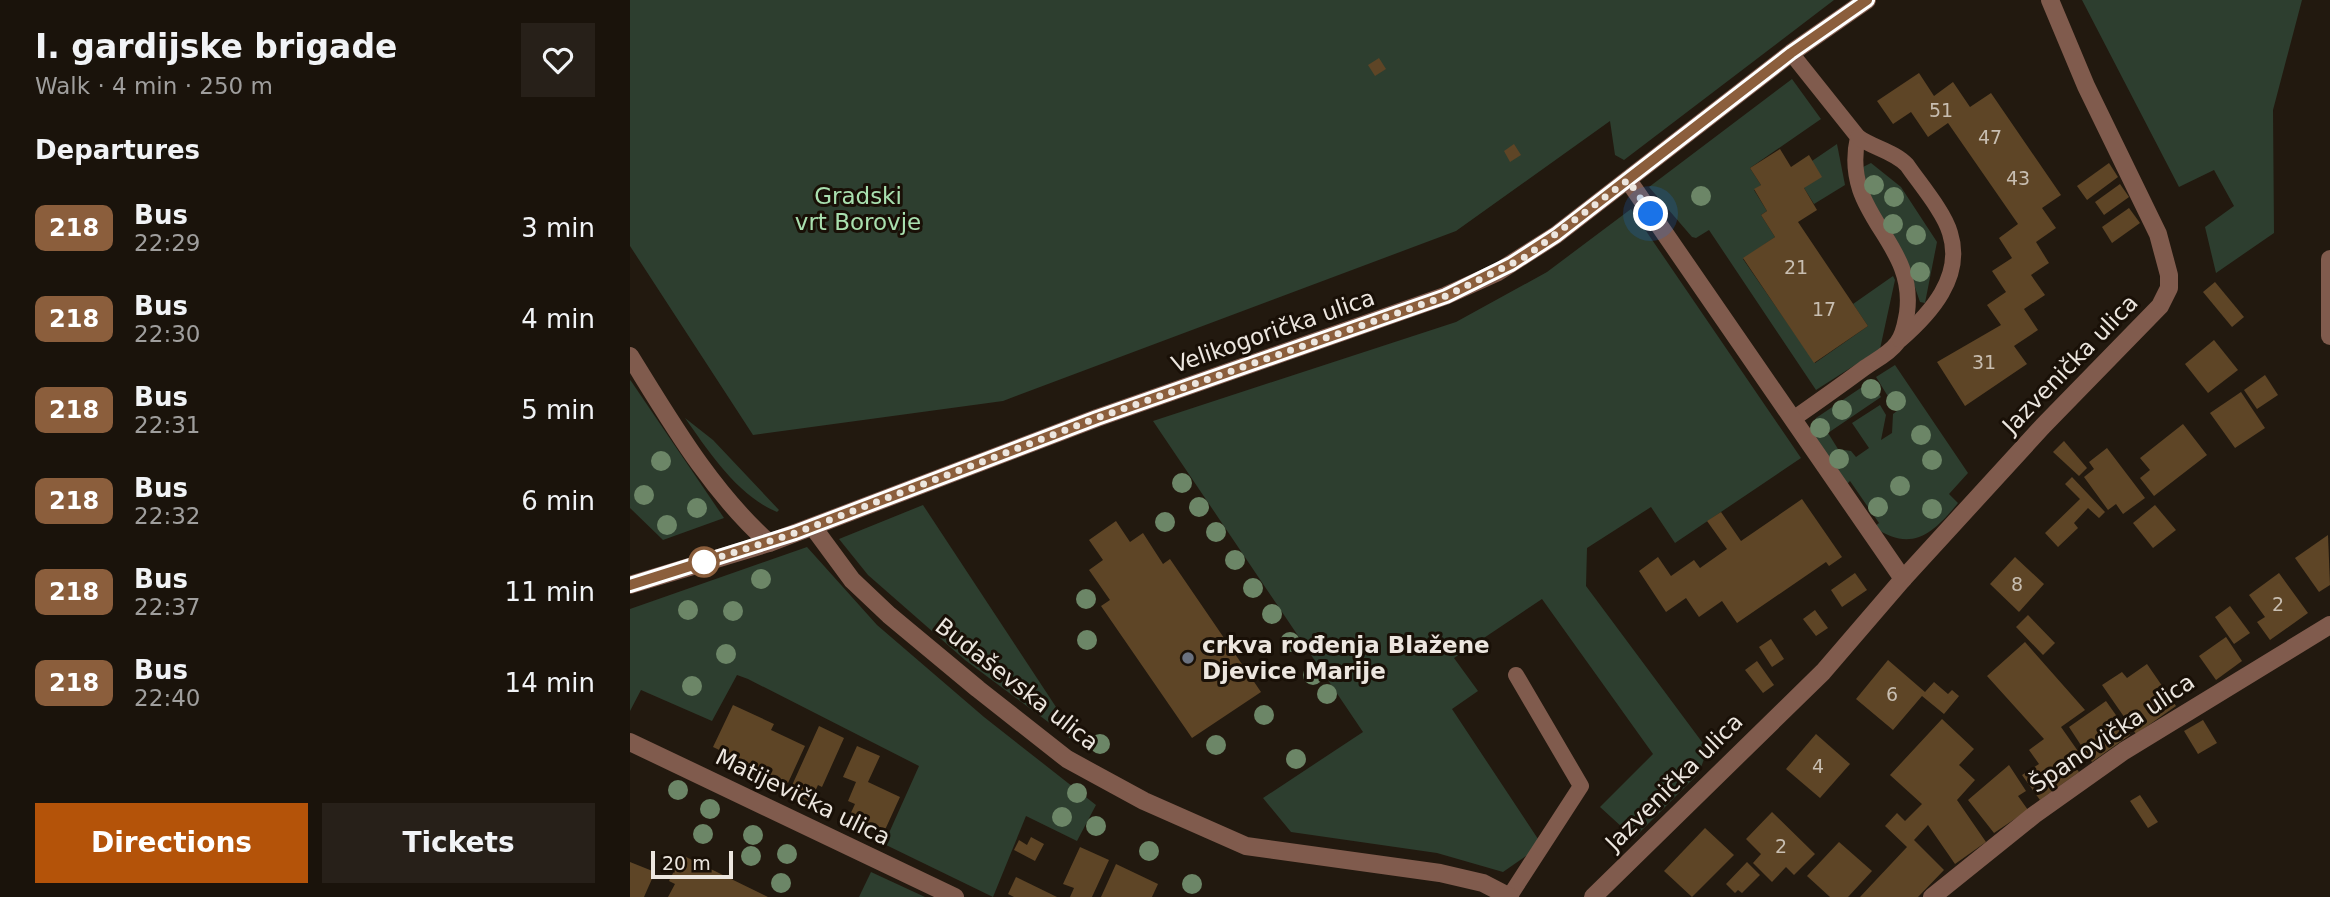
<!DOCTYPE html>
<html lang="en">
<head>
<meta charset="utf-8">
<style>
  :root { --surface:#1a130b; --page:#272019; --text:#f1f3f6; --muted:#9f9e9d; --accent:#b45309 }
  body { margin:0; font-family:"DejaVu Sans",sans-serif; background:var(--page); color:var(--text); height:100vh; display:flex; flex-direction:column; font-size:26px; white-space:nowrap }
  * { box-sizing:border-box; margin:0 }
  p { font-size:23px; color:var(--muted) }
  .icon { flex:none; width:38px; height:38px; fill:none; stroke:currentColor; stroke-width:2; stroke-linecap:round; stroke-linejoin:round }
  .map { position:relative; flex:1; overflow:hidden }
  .side { display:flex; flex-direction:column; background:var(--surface); width:630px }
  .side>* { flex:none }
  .badge { padding:0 14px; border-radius:10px; font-size:24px; line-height:46px }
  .scale { position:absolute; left:21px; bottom:18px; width:82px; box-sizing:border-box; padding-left:7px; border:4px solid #ece6df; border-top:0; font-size:19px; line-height:24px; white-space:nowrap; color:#ece6df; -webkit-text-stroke:5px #191007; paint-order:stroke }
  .you { position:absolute; width:35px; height:35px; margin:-18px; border:5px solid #fff; border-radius:50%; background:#1a73e8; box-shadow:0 0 0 10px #1a73e833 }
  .map>.badge { position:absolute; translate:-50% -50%; box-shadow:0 0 0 4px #fff }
  h2 { padding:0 35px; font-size:26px; line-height:63px }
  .round { display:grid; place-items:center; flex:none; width:74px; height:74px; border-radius:0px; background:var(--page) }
  .headline { display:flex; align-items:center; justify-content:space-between; height:119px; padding:0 35px }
  h1 { font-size:33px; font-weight:600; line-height:52px }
  .cta { display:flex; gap:14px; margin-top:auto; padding:14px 35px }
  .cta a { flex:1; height:80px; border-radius:0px; background:var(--accent); color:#fff; font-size:28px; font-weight:600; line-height:80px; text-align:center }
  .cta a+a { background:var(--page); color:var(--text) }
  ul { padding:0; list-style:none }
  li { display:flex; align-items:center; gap:21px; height:91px; padding:0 35px }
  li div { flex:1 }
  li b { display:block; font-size:26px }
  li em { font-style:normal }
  li .badge { min-width:77px; font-weight:700; text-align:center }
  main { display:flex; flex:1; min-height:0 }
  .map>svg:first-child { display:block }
  .green { fill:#2d3e2f }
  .building { fill:#5e4526 }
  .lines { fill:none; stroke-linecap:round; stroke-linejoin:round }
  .service { stroke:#805b4d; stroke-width:16 }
  .minor { stroke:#805b4d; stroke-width:18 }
  .tertiary { stroke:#805b4d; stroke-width:18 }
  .tree { fill:#6c8667 }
  .line-casing { stroke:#fff; stroke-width:16 }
  .line { stroke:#8b5e3c; stroke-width:10 }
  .walk { stroke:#ece6df; stroke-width:7; stroke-dasharray:0 12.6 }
  .stop-dot { fill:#fff; stroke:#8b5e3c; stroke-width:3.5 }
  .worship-dot { fill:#6b7280; stroke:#191007; stroke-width:2.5 }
  .labels { text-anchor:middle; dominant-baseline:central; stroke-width:6; stroke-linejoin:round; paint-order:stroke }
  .number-label { font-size:19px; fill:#c8beb1 }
  .park-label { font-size:23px; fill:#a9e0af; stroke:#191007 }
  .street-label { font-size:23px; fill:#ece6df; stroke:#191007 }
  .poi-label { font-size:23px; font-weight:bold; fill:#ece6df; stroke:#191007; text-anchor:start }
</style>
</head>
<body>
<main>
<section class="side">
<div class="headline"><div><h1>I. gardijske brigade</h1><p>Walk · 4 min · 250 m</p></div><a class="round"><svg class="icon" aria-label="heart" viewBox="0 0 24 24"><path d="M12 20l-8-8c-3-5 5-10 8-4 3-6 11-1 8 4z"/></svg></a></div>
<h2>Departures</h2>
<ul>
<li><span class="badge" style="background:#8b5e3c;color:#fff">218</span><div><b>Bus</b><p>22:29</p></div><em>3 min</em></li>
<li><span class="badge" style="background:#8b5e3c;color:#fff">218</span><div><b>Bus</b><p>22:30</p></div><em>4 min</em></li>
<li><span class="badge" style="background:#8b5e3c;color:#fff">218</span><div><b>Bus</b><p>22:31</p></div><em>5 min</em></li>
<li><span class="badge" style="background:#8b5e3c;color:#fff">218</span><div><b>Bus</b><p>22:32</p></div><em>6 min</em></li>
<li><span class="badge" style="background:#8b5e3c;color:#fff">218</span><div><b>Bus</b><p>22:37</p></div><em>11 min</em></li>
<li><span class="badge" style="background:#8b5e3c;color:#fff">218</span><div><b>Bus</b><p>22:40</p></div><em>14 min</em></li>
</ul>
<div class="cta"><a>Directions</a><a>Tickets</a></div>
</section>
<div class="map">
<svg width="1700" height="897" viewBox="0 0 1700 897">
  <rect width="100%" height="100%" fill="#22190f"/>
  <!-- green -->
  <g class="green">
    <path d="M0 0H1204L994 160 985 155 980 121 826 231 373 401 123 435 0 246Z"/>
    <path d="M1452 0H1672L1643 110 1644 233 1586 273 1575 227 1604 206 1584 170 1549 187Z"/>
    <path d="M1162 79 1191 119 1120 168 1131 185 1124 190 1137 211 1131 215 1145 237 1113 259 1185 363 1238 326 1223 304 1263 276 1265 280 1250 349 1186 390 1079 230 1066 238 1062 237 1019 187Z"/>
    <path d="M1207 144 1215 185 1184 204 1174 188 1182 161Z"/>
    <path d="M1241 163 1271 187 1307 242 1295 303 1290 302 1281 276 1237 200 1233 167Z"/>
    <path d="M1001 209 1171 458 1045 543 1021 507 957 548 956 586 1075 746 1074 759 1069 773 1004 838 970 807 1023 754 912 599 824 658 848 691 822 709 912 845 873 872 807 853 661 832 633 798 733 732 523 421 826 322 917 272Z"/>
    <path d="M1265 365 1338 473 1319 494 1328 503C1303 534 1281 553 1244 527L1249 523 1220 481 1217 484 1183 436 1182 426 1186 418 1241 381 1251 397 1198 433 1208 449 1221 451 1226 457 1239 448 1222 423 1250 405 1256 415 1251 440 1262 433 1263 414 1267 411 1246 377Z"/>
    <path d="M0 380 1 381 94 518 33 540 0 508Z"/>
    <path d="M55 418 83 440 149 510 147 512C108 496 79 452 55 418Z"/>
    <path d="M293 505 453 748 335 660 238 575 209 539Z"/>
    <path d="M177 547 247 625 354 717 466 805 447 841 396 816 363 897 254 844 289 766 118 679 107 675 82 721 11 690 0 711V609Z"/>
    <path d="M241 872 295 897H229Z"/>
  </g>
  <!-- building -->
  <g class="building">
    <path d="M749 58 756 69 745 76 738 65Z"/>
    <path d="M1289 73 1304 96 1323 82 1340 107 1361 93 1431 195 1412 208 1426 228 1406 242 1419 263 1401 275 1415 295 1394 309 1408 330 1384 346 1397 364 1335 406 1307 362 1371 325 1357 305 1376 292 1362 271 1382 258 1369 238 1388 224 1318 123 1298 137 1281 112 1263 124 1247 101Z"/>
    <path d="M884 144 891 155 880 162 874 151Z"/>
    <path d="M1150 149 1161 167 1179 155 1192 177 1174 188 1187 210 1168 222 1238 326 1184 363 1113 258 1145 237 1131 215 1137 211 1124 189 1131 185 1120 168Z"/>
    <path d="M1479 163 1488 177 1457 200 1447 186Z"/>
    <path d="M1490 184 1499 197 1474 215 1465 202Z"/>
    <path d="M1499 208 1510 223 1482 243 1472 227Z"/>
    <path d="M1585 282 1614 317 1602 327 1573 292Z"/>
    <path d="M1584 340 1608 370 1578 393 1555 364Z"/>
    <path d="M1635 375 1648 395 1627 409 1614 390Z"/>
    <path d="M1611 392 1635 428 1605 448 1580 413Z"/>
    <path d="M1553 424 1577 455 1524 496 1510 478 1520 470 1510 458Z"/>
    <path d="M1434 441 1457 468 1449 476 1423 452Z"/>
    <path d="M1477 448 1515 498 1493 514 1486 504 1478 510 1454 477 1464 469 1459 462Z"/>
    <path d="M1442 477 1475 512 1469 518 1458 508 1444 523 1448 528 1428 547 1415 533 1450 499 1435 484Z"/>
    <path d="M1172 499 1212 557 1199 566 1196 562 1107 623 1092 601 1069 617 1056 598 1036 612 1009 571 1028 557 1041 576 1064 560 1070 568 1097 549 1077 521 1091 512 1111 541Z"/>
    <path d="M1525 505 1546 530 1523 548 1503 523Z"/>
    <path d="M486 521 500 542 513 533 533 564 540 559 631 692 562 738 471 606 480 600 459 570 473 560 459 540Z"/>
    <path d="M1698 535 1700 585 1689 592 1665 558Z"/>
    <path d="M1385 557 1414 584 1389 612 1360 584Z"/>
    <path d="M1225 573 1237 590 1212 607 1201 590Z"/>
    <path d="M1649 573 1678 613 1640 640 1627 622 1635 617 1619 595Z"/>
    <path d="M1600 606 1620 633 1604 644 1585 617Z"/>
    <path d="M1185 610 1198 628 1186 636 1173 619Z"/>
    <path d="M1398 615 1425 643 1413 655 1386 627Z"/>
    <path d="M1596 637 1612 661 1586 680 1569 656Z"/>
    <path d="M1141 639 1154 659 1142 667 1129 647Z"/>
    <path d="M1395 642 1455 710 1431 727 1450 754 1441 761 1449 772 1410 800 1392 775 1409 764 1399 750 1414 739 1357 676Z"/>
    <path d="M1258 660 1295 692 1304 682 1318 694 1322 690 1329 696 1314 714 1292 696 1263 730 1226 699Z"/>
    <path d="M1127 661 1144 685 1133 693 1115 670Z"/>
    <path d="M1517 664 1546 706 1506 734 1472 685 1492 672 1497 678Z"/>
    <path d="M1476 701 1500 735 1462 762 1439 727Z"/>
    <path d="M103 705 144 724 141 730 175 746 158 783 83 747Z"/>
    <path d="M1312 719 1344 749 1329 765 1345 780 1327 800 1356 842 1325 864 1298 825 1284 840 1314 870 1288 897H1230L1277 847 1255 826 1267 813 1275 821 1292 804 1260 775Z"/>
    <path d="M1573 720 1587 743 1568 754 1554 731Z"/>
    <path d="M189 726 214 738 192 787 188 785 180 802 159 792Z"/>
    <path d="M1186 734 1220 764 1190 798 1156 769Z"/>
    <path d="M227 746 250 756 238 782 270 797 254 832 219 817 225 804 218 801 226 782 213 777Z"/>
    <path d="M1379 765 1396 791 1388 796 1398 810 1364 833 1338 800Z"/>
    <path d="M1510 795 1528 822 1518 828 1500 801Z"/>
    <path d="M1142 812 1185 854 1164 875 1156 867 1142 882 1123 863 1131 854 1116 839Z"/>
    <path d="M1075 828 1104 855 1062 897 1034 871Z"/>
    <path d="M401 837 414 844 405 861 384 850 389 840 397 845Z"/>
    <path d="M1209 842 1242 871 1218 897H1200L1177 876Z"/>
    <path d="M450 847 479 860 462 897H440L444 888 433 884Z"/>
    <path d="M52 855 138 897H38L45 884 39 881Z"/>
    <path d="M0 862 25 872 14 897H0Z"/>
    <path d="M1117 862 1130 875 1112 893 1108 890 1105 893 1096 884Z"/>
    <path d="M486 864 528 884 522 897H471Z"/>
    <path d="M386 877 427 897H384L378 894Z"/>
  </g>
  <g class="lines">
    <!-- service -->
    <g class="service">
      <path d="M1161 53 1228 137C1210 216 1287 240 1277 313 1275 323 1274 334 1267 343 1259 354 1244 361 1233 369 1210 386 1186 403 1163 419"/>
      <path d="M1228 137C1243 148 1264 151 1277 165 1290 184 1314 212 1320 233 1334 277 1300 314 1270 340"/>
      <path d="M879 897 951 786 886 675"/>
    </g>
    <!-- minor -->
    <g class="minor">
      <path d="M998 180 1273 579"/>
      <path d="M1700 259V336"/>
      <path d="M183 527 222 580 259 615 348 689 437 759 514 801 616 846 810 873 853 883 880 897"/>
      <path d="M0 742 325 897"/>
      <path d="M963 897 1193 672 1273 579 1413 426 1530 306 1539 288V275L1528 234 1456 86 1420 0"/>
      <path d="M1302 897 1404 815 1494 751 1700 625"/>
    </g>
    <!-- tertiary -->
    <g class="tertiary">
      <path d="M0 356C41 422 80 490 139 543"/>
      <path d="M0 585 139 543 467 418 815 296 868 272 926 235 1161 53 1237 0"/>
    </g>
  </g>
  <!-- trees -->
  <g class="tree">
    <circle cx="1244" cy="185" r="10"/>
    <circle cx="1071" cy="196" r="10"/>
    <circle cx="1264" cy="197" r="10"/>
    <circle cx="1263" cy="224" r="10"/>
    <circle cx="1286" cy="235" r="10"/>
    <circle cx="1290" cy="272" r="10"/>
    <circle cx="1241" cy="389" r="10"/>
    <circle cx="1266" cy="401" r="10"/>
    <circle cx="1212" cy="410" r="10"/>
    <circle cx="1190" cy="428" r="10"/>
    <circle cx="1291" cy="435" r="10"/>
    <circle cx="1209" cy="459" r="10"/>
    <circle cx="1302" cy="460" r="10"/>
    <circle cx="31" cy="461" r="10"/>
    <circle cx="552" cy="483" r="10"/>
    <circle cx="1270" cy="486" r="10"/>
    <circle cx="14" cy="495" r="10"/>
    <circle cx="569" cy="507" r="10"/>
    <circle cx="1248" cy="507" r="10"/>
    <circle cx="67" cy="508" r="10"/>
    <circle cx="1302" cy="509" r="10"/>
    <circle cx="535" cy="522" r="10"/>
    <circle cx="37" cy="525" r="10"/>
    <circle cx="586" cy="532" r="10"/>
    <circle cx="605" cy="560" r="10"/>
    <circle cx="131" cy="579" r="10"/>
    <circle cx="623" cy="588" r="10"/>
    <circle cx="456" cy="599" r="10"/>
    <circle cx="58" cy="610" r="10"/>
    <circle cx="103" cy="611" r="10"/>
    <circle cx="642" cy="614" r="10"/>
    <circle cx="457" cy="640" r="10"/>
    <circle cx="660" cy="642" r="10"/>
    <circle cx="96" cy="654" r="10"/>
    <circle cx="683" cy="675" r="10"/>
    <circle cx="62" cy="686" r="10"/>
    <circle cx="697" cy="694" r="10"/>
    <circle cx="634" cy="715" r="10"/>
    <circle cx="470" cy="744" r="10"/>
    <circle cx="586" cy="745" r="10"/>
    <circle cx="666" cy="759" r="10"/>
    <circle cx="48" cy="790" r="10"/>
    <circle cx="447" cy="793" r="10"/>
    <circle cx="80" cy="809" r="10"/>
    <circle cx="432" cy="817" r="10"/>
    <circle cx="466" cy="826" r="10"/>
    <circle cx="73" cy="834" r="10"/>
    <circle cx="123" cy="835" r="10"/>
    <circle cx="519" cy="851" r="10"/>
    <circle cx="157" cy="854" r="10"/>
    <circle cx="121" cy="856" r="10"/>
    <circle cx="151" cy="883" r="10"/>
    <circle cx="562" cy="884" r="10"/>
  </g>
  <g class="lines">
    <!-- line casing -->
    <g class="line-casing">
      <path id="line" d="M0 585 165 533 467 418 816 296 881 264 926 235 1161 53 1237 0"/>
    </g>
    <!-- line -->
    <use href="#line" class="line"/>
    <!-- walk -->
    <path class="walk" d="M74 562 71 563 165 533 467 418 816 296 895 257 998 180 1021 214"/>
  </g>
  <!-- markers -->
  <circle class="stop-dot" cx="74" cy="562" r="14"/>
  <circle class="worship-dot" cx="558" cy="658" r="7"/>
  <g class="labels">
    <!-- number labels -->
    <g class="number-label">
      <text x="1311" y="110">51</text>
      <text x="1360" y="137">47</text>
      <text x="1388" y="178">43</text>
      <text x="1166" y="267">21</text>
      <text x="1194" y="309">17</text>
      <text x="1354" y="362">31</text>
      <text x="1387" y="584">8</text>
      <text x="1648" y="604">2</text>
      <text x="1262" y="694">6</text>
      <text x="1188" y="766">4</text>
      <text x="1151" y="846">2</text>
    </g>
    <!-- park labels -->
    <g class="park-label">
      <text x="228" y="196">Gradski<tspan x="228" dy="26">vrt Borovje</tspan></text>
    </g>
    <!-- street labels -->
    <g class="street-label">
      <text transform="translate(643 331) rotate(-19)">Velikogorička ulica</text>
      <text transform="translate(1440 364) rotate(-46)">Jazvenička ulica</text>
      <text transform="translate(387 684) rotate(38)">Budaševska ulica</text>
      <text transform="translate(1482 733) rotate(-34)">Španovička ulica</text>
      <text transform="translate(1044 782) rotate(-45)">Jazvenička ulica</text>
      <text transform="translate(173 797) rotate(26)">Matijevička ulica</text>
    </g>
    <!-- poi labels -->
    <g class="poi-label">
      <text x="572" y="645">crkva rođenja Blažene<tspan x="572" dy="26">Djevice Marije</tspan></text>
    </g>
  </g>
</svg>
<div class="scale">20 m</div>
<div class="you" style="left:1021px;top:214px"></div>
</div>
</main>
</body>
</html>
